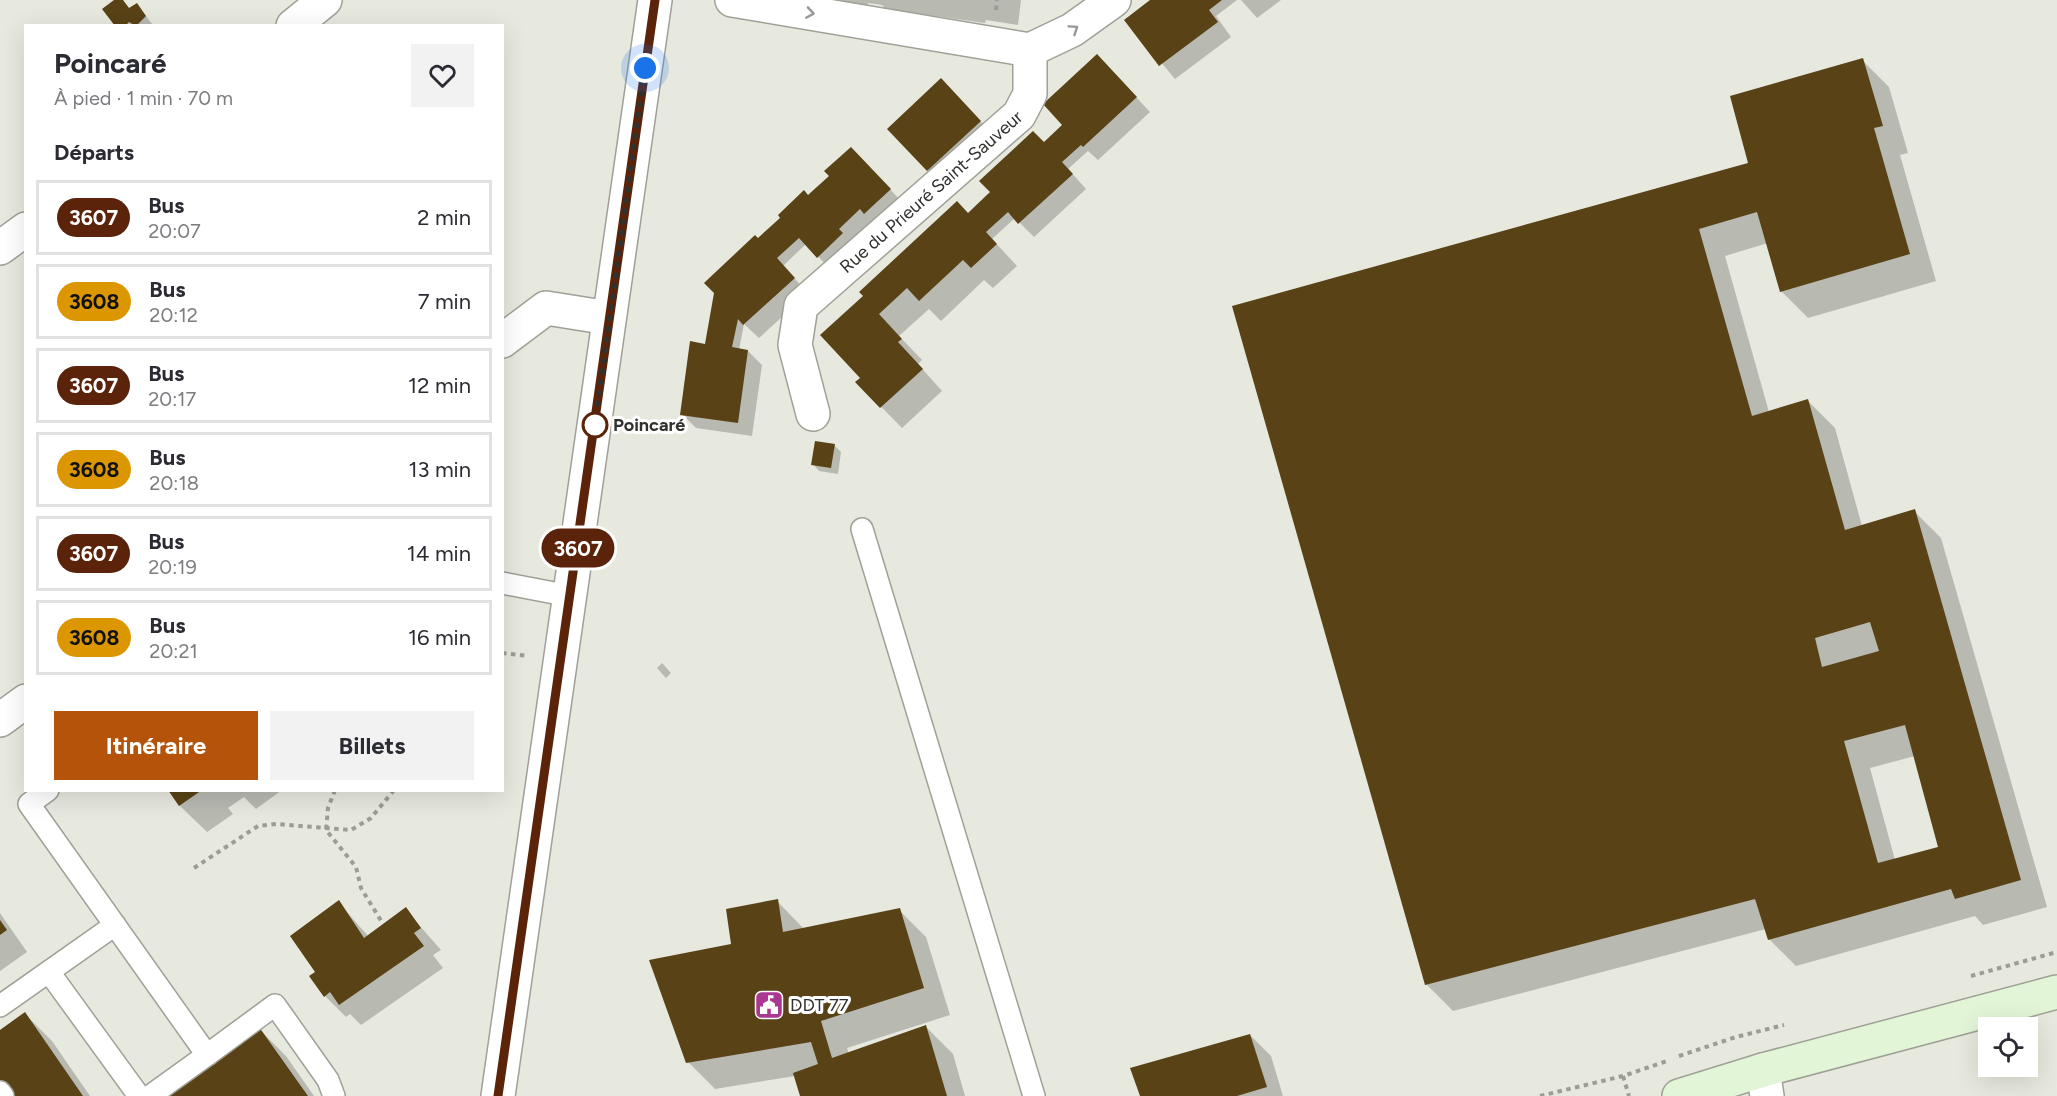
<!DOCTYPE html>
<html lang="fr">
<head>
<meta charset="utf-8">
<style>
  :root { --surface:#fff; --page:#f2f2f3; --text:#2b2b33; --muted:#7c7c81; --line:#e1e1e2; --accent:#b45309 }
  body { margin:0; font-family:Figtree,sans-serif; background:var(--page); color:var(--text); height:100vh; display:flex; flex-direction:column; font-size:22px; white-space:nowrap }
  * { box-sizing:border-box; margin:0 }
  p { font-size:20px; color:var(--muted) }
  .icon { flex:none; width:33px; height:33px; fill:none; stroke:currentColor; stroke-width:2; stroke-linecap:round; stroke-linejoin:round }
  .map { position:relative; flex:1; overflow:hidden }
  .side { position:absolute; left:24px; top:24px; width:480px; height:768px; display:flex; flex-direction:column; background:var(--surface); border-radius:0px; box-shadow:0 6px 24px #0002 }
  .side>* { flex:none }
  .badge { padding:0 12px; border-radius:20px; font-size:21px; line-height:39px }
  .fabs { position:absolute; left:1978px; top:1017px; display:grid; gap:12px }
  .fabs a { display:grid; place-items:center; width:60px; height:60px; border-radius:0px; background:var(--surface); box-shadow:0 6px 24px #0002; font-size:30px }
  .you { position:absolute; width:30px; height:30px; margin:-15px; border:4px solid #fff; border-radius:50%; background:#1a73e8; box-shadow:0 0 0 9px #1a73e833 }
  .map>.badge { position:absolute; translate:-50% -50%; box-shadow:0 0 0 3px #fff }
  h2 { padding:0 30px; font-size:22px; line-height:54px }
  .round { display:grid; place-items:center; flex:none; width:63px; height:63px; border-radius:0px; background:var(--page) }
  .head { display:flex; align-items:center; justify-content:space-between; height:102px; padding:0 30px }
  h1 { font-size:28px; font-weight:700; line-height:45px }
  .action { display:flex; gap:12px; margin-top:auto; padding:12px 30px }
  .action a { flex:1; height:69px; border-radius:0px; background:var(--accent); color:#fff; font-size:24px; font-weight:700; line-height:69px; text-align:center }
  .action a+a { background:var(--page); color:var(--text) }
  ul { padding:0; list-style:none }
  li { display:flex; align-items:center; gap:18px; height:75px; margin:0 12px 9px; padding:0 18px; border:3px solid var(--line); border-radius:0px }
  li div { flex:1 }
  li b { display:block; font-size:22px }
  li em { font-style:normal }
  li .badge { min-width:66px; font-weight:700; text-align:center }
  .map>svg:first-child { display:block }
  .shadow { fill:#0003; fill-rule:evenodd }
  .building { fill:#584216; fill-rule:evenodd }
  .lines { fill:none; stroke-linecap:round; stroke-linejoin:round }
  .lane-casing { stroke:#9fa097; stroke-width:24 }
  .street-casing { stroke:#9fa097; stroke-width:36 }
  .secondary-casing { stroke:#9fa097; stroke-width:36 }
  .path { stroke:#9c9d96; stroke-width:4; stroke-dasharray:4.5 4.5; stroke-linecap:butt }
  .lane { stroke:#fff; stroke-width:21 }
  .street { stroke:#fff; stroke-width:33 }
  .secondary { stroke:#e2f5d6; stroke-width:33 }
  .oneway { stroke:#989896 }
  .line-casing { stroke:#fff; stroke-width:14 }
  .line { stroke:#5a230a; stroke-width:9 }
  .walk { stroke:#31312e; stroke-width:6; stroke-dasharray:0 10.8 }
  .stop-dot { fill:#fff; stroke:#5a230a; stroke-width:3 }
  .labels { text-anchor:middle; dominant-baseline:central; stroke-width:6; stroke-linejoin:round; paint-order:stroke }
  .street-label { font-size:18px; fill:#31312e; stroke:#fff }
  .stop-label { font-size:18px; font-weight:bold; fill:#31312e; stroke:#fff; text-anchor:start }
  .poi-label { font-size:18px; fill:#31312e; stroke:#fff; text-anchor:start }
</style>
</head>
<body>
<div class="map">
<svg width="2057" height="1096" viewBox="0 0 2057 1096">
  <rect width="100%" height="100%" fill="#e7e8de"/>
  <!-- shadow -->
  <g class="shadow">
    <path d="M116 0H121L130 9 137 4 152 24 117 26Z"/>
    <path d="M836 0H1021L1018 25 986 20 985 23 886 9 882 5 868 3V6Z"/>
    <path d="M1153 0H1237L1216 16 1231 37 1175 79 1126 20Z"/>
    <path d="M1241 0H1281L1257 18Z"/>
    <path d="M1862 60 1889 87 1908 153 1900 155 1936 281 1808 318 1781 291 1768 243 1725 256 1769 412 1808 401 1835 428 1862 526 1914 511 1941 538 2047 907 1983 925 1975 916 1796 966 1769 939 1766 929 1453 1011 1426 984 1234 307 1749 164ZM1915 756 1940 848 1895 860 1870 768Z"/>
    <path d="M1111 70 1150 112 1098 160 1088 151 1068 169 1086 189 1034 237 1015 218 992 239 1017 266 993 288 984 280 941 321 929 309 899 336 922 360 918 364 942 391 902 428 857 382 862 378 823 335 968 214 1062 127Z"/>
    <path d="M955 94 994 136 942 184 889 129Z"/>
    <path d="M865 163 904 204 832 271 806 244 783 266 808 293 759 338 744 324 739 350 748 351 762 365 752 436 696 428 682 414 706 345 759 240 808 197Z"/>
    <path d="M834 445 841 452 838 474 819 471 813 464Z"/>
    <path d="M662 663 671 673 666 678 657 668Z"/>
    <path d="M170 790H282L256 809 244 797 228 808 233 814 207 832 180 806Z"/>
    <path d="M777 901 804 929 899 910 926 937 950 1015 847 1048 849 1054 926 1027 953 1054 965 1096H801L795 1076 715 1089 688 1062 733 945Z"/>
    <path d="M338 902 368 936 405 909 441 950 433 955 443 968 361 1025 350 1014 346 1017 325 996 317 972Z"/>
    <path d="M0 913 27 952 0 971Z"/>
    <path d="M25 1014 52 1041 90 1096H11L0 1080V1032Z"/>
    <path d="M259 1029 286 1056 314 1096H168Z"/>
    <path d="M1250 1035 1271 1056 1283 1096H1141Z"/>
  </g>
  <!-- building -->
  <g class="building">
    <path d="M114 0H123L129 8 137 3 146 16 136 26 129 22 125 26H115L102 9Z"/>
    <path d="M1150 0H1222L1209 10 1218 22 1159 66 1124 20Z"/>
    <path d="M1097 54 1137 97 1083 147 1081 145 1062 162 1073 174 1018 224 1008 212 986 232 997 244 971 268 963 260 919 301 907 288 879 314 902 339 898 342 923 369 880 408 855 382 860 378 820 335 863 296 859 292 957 201 968 213 990 192 979 181 1033 131 1044 142 1062 125 1043 104Z"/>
    <path d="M1863 58 1883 126 1874 128 1910 254 1780 292 1757 212 1699 229 1752 416 1808 399 1845 530 1915 509 2021 880 1955 899 1951 889 1768 940 1755 899 1425 985 1232 306 1748 163 1730 96ZM1870 622 1879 651 1822 667 1815 638ZM1905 725 1938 847 1878 863 1844 741Z"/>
    <path d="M941 78 981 121 927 171 887 129Z"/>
    <path d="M851 147 891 189 864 214 860 209 839 229 843 233 817 258 799 238 777 258 795 278 743 325 738 319 732 347 748 350 738 423 680 415 690 341 705 344 714 293 704 283 755 235 758 238 780 218 778 215 804 190 808 195 829 176 824 171Z"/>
    <path d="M815 441 835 444 831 468 811 465Z"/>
    <path d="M168 790H202L179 806Z"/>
    <path d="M778 899 783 932 900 908 924 988 821 1021 832 1058 926 1025 947 1096H800L793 1073 818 1064 811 1042 686 1063 649 960 731 944 726 909Z"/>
    <path d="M339 900 364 938 406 907 421 928 414 933 424 946 339 1005 330 992 324 997 309 976 315 972 290 936Z"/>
    <path d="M0 920 7 930 0 935Z"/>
    <path d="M25 1012 83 1096H9L0 1083V1030Z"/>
    <path d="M259 1027 308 1096H165Z"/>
    <path d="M1250 1034 1267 1087 1237 1096H1140L1130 1068Z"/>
  </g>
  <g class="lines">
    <!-- lane casing -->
    <g class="lane-casing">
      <g id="lane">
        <path d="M862 529 1034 1096"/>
        <path d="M502 583 570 596"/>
        <path d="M48 790 29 804 207 1055 275 1005 328 1080 334 1096"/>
        <path d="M49 972 139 1096"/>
        <path d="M0 1006 115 925"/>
        <path d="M0 1092 3 1096"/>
        <path d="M150 1096 207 1055"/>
      </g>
    </g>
    <!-- street casing -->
    <g class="street-casing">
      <g id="street">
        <path d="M732 0 1030 50"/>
        <path d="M293 26 325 0"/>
        <path d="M1030 50 1072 30 1114 0"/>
        <path d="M0 248 26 229"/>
        <path d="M502 341 546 308 609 318"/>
        <path id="s1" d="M813 414 795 345 801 306 1019 115 1030 94V50"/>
        <path d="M0 720 26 701"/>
        <path d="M1763 1070 1767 1096"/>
        <path d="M498 1096 655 0"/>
      </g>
    </g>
    <!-- secondary casing -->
    <g class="secondary-casing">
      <path id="secondary" d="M1679 1096 1763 1070 2057 992"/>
    </g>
    <!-- path -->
    <g class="path">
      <path d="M996 10 997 0"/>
      <path d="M502 653 528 656"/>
      <path d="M335 790 328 808 326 830 356 867 361 888 383 924"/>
      <path d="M194 868 258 826 276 824 351 830 371 818 394 790"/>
      <path d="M1971 976 2057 952"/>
      <path d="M1679 1056 1736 1037 1784 1025"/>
      <path d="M1623 1076 1629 1096"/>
      <path d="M1540 1096 1623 1076 1667 1061"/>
    </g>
    <!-- lane -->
    <use href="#lane" class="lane"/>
    <!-- street -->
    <use href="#street" class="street"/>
    <!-- secondary -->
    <use href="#secondary" class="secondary"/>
  </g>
  <!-- one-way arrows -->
  <defs><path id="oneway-chevron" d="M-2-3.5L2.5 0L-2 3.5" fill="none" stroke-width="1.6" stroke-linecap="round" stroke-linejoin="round" transform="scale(1.5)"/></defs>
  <g class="oneway">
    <use href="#oneway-chevron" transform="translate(810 13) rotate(9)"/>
    <use href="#oneway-chevron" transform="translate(1074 29) rotate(-34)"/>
  </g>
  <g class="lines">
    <!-- line casing -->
    <g class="line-casing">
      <path id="line" d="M498 1096 655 0"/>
    </g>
    <!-- line -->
    <use href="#line" class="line"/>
    <!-- walk -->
    <path class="walk" d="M595 425 645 68"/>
  </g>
  <!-- icons -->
  <defs>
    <g id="civic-square" transform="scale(1.5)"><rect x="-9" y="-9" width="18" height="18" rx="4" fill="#aa3791" stroke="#fff"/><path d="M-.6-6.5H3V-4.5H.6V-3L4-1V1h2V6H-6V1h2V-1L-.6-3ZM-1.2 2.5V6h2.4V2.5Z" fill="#fff"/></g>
  </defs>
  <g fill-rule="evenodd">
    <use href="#civic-square" x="769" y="1005"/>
  </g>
  <!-- markers -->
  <circle class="stop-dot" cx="595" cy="425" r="12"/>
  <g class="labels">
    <!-- street labels -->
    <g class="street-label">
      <text stroke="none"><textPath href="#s1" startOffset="284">Rue du Prieuré Saint-Sauveur</textPath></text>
    </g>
    <!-- stop labels -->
    <g class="stop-label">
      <text x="613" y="425">Poincaré</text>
    </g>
    <!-- poi labels -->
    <g class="poi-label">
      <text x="790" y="1005">DDT 77</text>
    </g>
  </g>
</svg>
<div class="fabs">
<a><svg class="icon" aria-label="locate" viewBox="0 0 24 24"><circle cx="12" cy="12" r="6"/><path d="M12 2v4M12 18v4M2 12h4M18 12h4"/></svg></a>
</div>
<div class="you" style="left:645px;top:68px"></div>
<b class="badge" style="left:578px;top:548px;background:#5a230a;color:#fff">3607</b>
<section class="side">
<div class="head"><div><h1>Poincaré</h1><p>À pied · 1 min · 70 m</p></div><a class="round"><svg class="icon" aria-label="heart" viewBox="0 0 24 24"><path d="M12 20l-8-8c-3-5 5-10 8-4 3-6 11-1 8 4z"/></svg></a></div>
<h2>Départs</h2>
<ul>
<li><span class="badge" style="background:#5a230a;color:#fff">3607</span><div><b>Bus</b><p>20:07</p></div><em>2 min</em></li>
<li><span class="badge" style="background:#dc9600;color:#111">3608</span><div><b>Bus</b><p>20:12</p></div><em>7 min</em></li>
<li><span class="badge" style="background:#5a230a;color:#fff">3607</span><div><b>Bus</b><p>20:17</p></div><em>12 min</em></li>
<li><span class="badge" style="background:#dc9600;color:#111">3608</span><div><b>Bus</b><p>20:18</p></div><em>13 min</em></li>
<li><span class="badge" style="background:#5a230a;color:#fff">3607</span><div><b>Bus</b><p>20:19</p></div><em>14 min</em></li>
<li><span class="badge" style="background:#dc9600;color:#111">3608</span><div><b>Bus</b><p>20:21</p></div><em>16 min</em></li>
</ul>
<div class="action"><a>Itinéraire</a><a>Billets</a></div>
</section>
</div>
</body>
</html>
